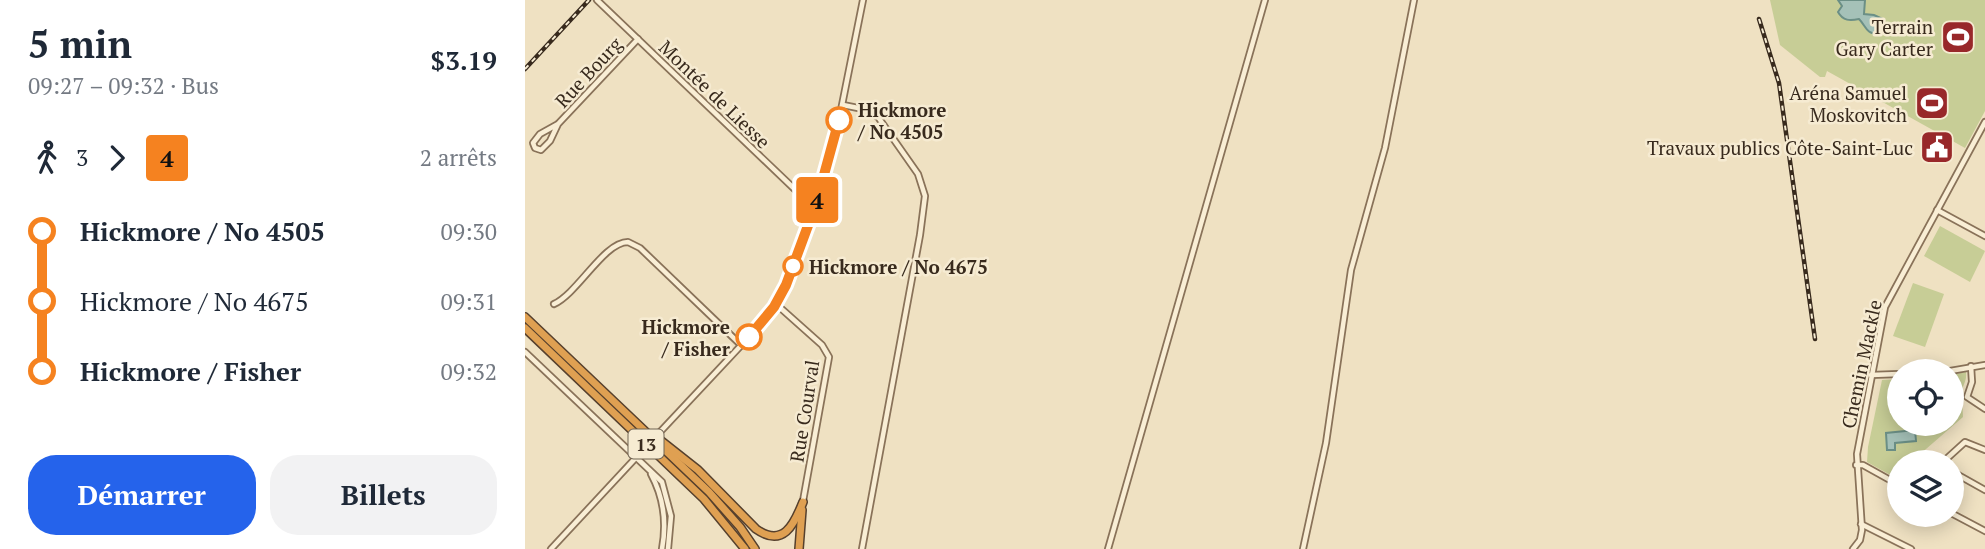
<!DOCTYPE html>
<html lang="fr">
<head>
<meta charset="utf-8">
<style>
  :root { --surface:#fff; --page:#f2f2f3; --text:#1f2937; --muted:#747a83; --accent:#2563eb }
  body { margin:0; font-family:"PT Serif",serif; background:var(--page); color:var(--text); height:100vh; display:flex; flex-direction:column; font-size:26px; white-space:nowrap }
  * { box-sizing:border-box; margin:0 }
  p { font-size:23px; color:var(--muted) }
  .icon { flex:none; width:38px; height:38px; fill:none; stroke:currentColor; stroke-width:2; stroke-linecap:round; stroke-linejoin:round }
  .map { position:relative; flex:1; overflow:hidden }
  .panel { display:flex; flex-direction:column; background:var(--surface); width:525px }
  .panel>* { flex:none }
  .badge { padding:0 14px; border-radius:5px; font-size:24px; line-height:46px }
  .controls { position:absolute; left:1362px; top:359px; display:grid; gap:14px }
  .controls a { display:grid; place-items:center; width:77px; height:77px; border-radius:50%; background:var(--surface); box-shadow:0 4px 18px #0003; font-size:35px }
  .map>.badge { position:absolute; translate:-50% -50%; box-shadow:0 0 0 4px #fff }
  .legs { display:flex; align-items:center; gap:10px; height:77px; padding:0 28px; font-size:23px }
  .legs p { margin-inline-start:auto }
  .head { display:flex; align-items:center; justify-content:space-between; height:119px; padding:0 28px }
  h1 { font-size:38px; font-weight:600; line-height:52px }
  .action { display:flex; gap:14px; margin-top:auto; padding:14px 28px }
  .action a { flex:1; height:80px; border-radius:28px; background:var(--accent); color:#fff; font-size:28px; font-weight:600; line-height:80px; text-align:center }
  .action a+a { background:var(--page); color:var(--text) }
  ul { padding:0 28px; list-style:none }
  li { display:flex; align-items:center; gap:24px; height:70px; font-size:26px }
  li i { display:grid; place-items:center; width:10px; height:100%; margin:0 9px; background:currentColor }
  li i::after { content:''; width:18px; height:18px; margin:-9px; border:5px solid; border-radius:50%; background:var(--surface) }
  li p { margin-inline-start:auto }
  li:first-child i { background:linear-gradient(#0000 50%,currentColor 0) }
  li:last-child i { background:linear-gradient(currentColor 50%,#0000 0) }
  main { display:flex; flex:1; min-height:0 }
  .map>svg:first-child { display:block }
  .green { fill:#c7cd96 }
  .water { fill:#a5c1b8; stroke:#6b8f86; stroke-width:2 }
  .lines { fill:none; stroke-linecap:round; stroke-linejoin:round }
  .minor-casing { stroke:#897259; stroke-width:8 }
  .highway-casing { stroke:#56402d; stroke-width:10 }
  .minor { stroke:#f9eed5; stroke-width:4.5 }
  .highway { stroke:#dfa052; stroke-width:7 }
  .rail-casing { stroke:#382a1d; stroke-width:4.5 }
  .rail { stroke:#f6ebd2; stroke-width:2; stroke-dasharray:5; stroke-linecap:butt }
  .minor-bridge-casing { stroke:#897259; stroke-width:8; stroke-linecap:butt }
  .minor-bridge { stroke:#f9eed5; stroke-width:4.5 }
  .line-1-casing { stroke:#fff; stroke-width:16 }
  .line-1 { stroke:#f58220; stroke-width:10 }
  .stop-1-dot { fill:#fff; stroke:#f58220; stroke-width:3.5 }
  .labels { text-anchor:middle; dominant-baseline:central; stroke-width:5; stroke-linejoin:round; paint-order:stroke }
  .shield { fill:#f6ebd2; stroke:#716453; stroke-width:2 }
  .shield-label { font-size:18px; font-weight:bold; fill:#382a1d }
  .poi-label { font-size:19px; fill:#382a1d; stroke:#f6ebd2; text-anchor:end }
  .street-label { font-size:19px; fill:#382a1d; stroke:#f6ebd2 }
  .stop-label { font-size:19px; font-weight:bold; fill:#382a1d; stroke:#f6ebd2; text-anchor:start }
</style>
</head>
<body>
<main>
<section class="panel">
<div class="head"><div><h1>5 min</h1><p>09:27 – 09:32 · Bus</p></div><b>$3.19</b></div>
<div class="legs"><svg class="icon" aria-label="walk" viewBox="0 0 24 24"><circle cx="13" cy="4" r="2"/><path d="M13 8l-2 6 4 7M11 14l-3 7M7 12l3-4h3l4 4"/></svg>3<svg class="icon" aria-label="forward" viewBox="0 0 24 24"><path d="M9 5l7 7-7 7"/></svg><b class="badge" style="background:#f58220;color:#111">4</b><p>2 arrêts</p></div>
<ul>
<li><i style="color:#f58220"></i><b>Hickmore / No 4505</b><p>09:30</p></li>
<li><i style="color:#f58220"></i><span>Hickmore / No 4675</span><p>09:31</p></li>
<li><i style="color:#f58220"></i><b>Hickmore / Fisher</b><p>09:32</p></li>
</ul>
<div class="action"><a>Démarrer</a><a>Billets</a></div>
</section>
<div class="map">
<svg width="1460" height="549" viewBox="0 0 1460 549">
  <rect width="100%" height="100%" fill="#efe1c2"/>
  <!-- green -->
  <g class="green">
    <path d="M1245 0H1460V111L1440 148 1302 71 1300 77H1295L1255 45Z"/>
    <path d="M1415 226 1460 251 1445 282 1399 256Z"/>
    <path d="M1388 283 1419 294 1400 347 1368 336Z"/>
    <path d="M1441 372C1442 381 1438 384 1437 391 1436 399 1438 409 1438 417L1386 462H1374V473L1369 477 1342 462 1343 447 1357 380 1374 379V424H1426V375Z"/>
  </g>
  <!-- water -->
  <g class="water">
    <path d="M1313 0H1340L1339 14 1349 15 1358 19 1356 29 1358 30 1353 34C1341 34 1341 26 1334 19 1325 21 1318 21 1313 12L1317 6Z"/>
    <path d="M1390 430 1391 441 1370 443V450H1362L1361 433Z"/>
  </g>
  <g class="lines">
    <!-- minor casing -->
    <g class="minor-casing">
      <g id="minor">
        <path d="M72 0 282 201 291 204"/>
        <path d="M318 105 338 109 353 117 393 174 400 196 395 235 337 549"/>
        <path d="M33 124 25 141 16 150 10 148 8 143 15 134 33 124 113 39"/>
        <path d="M1412 210 1460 236"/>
        <path d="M29 304C53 293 79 242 103 242L115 248 216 345"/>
        <path d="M251 304 297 345 304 357 278 501"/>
        <path d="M0 352 137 482 146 516 143 549"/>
        <path d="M1446 366 1447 382 1442 397 1460 409"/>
        <path d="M1425 371 1460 365"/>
        <path d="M1346 375 1374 374"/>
        <path d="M135 432 239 321 256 295 287 216 305 157 314 120 338 0"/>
        <path d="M1418 462 1440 442 1460 450"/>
        <path d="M1331 465H1338L1374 485"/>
        <path d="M1426 471 1460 490"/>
        <path d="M126 474C139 498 142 522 137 549"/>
        <path d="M1426 513 1460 531"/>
        <path d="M1336 524 1386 549"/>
        <path d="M26 549 119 449"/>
        <path d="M583 549 740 0"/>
        <path d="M778 549 801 443 826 270 860 148 889 0"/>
        <path d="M1328 549 1335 540 1337 530 1332 454 1360 307 1460 122"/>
      </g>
    </g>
    <!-- highway casing -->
    <g class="highway-casing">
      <g id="highway">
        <path d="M0 317 184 492 215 527 230 549"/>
        <path d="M0 328 179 499 220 549"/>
        <path d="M135 440 173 470 231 529C258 548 269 525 278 502"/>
        <path d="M274 549 277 510"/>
      </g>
    </g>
    <!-- minor -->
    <use href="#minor" class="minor"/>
    <!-- highway -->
    <use href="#highway" class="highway"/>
    <!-- rail casing -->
    <g class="rail-casing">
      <g id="rail">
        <path d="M1234 19 1254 83 1290 339"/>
        <path d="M0 69 64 0"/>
      </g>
    </g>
    <!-- rail -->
    <use href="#rail" class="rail"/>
    <!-- minor-bridge casing -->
    <g class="minor-bridge-casing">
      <path id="minor-bridge" d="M119 449 135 432"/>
    </g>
    <!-- minor-bridge -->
    <use href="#minor-bridge" class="minor-bridge"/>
  </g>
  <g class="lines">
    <!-- line-1 casing -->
    <g class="line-1-casing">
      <path id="line-1" d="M224 337 249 307 261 285 291 204 314 120"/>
    </g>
    <!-- line-1 -->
    <use href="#line-1" class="line-1"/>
  </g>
  <!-- icons -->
  <defs>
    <g id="stadium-square" transform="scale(1.75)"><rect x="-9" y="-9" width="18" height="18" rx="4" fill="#98282a" stroke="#f6ebd2"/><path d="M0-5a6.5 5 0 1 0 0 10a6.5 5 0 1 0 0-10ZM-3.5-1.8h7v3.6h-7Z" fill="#fff"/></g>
    <g id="civic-square" transform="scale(1.75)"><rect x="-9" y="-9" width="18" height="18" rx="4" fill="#98282a" stroke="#f6ebd2"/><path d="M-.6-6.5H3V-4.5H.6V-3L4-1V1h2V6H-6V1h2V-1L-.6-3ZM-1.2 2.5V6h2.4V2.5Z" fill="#fff"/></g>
  </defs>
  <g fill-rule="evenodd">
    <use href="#stadium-square" x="1433" y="37"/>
    <use href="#stadium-square" x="1407" y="103"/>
    <use href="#civic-square" x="1412" y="147"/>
  </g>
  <!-- markers -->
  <g class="stop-1-dot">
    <circle cx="314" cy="120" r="12"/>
    <circle cx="268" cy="266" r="9"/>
    <circle cx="224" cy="337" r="12"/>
  </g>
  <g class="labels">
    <!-- shield labels -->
    <rect class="shield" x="103.5" y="429.5" width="35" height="29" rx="5"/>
    <g class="shield-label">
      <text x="121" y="444">13</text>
    </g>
    <!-- poi labels -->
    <g class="poi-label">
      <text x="1408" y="26">Terrain<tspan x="1408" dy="22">Gary Carter</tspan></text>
      <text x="1382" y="92">Aréna Samuel<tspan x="1382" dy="22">Moskovitch</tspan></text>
      <text x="1388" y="147">Travaux publics Côte-Saint-Luc</text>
    </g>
    <!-- street labels -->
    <g class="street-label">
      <text transform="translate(63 72) rotate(-47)">Rue Bourg</text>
      <text transform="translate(190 94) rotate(44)">Montée de Liesse</text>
      <text transform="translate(1336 364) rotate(-78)">Chemin Mackle</text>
      <text transform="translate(279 411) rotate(-81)">Rue Courval</text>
    </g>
    <!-- stop labels -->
    <g class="stop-label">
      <text x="333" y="109">Hickmore<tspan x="333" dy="22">/ No 4505</tspan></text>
      <text x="284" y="266">Hickmore / No 4675</text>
      <text x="205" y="326" text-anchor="end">Hickmore<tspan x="205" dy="22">/ Fisher</tspan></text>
    </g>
  </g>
</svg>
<div class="controls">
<a><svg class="icon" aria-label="locate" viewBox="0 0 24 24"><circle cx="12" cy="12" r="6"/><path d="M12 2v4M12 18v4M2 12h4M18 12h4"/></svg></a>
<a><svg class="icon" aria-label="layers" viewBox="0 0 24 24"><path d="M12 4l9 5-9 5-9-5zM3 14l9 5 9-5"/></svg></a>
</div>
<b class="badge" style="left:292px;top:200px;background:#f58220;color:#111">4</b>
</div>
</main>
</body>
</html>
